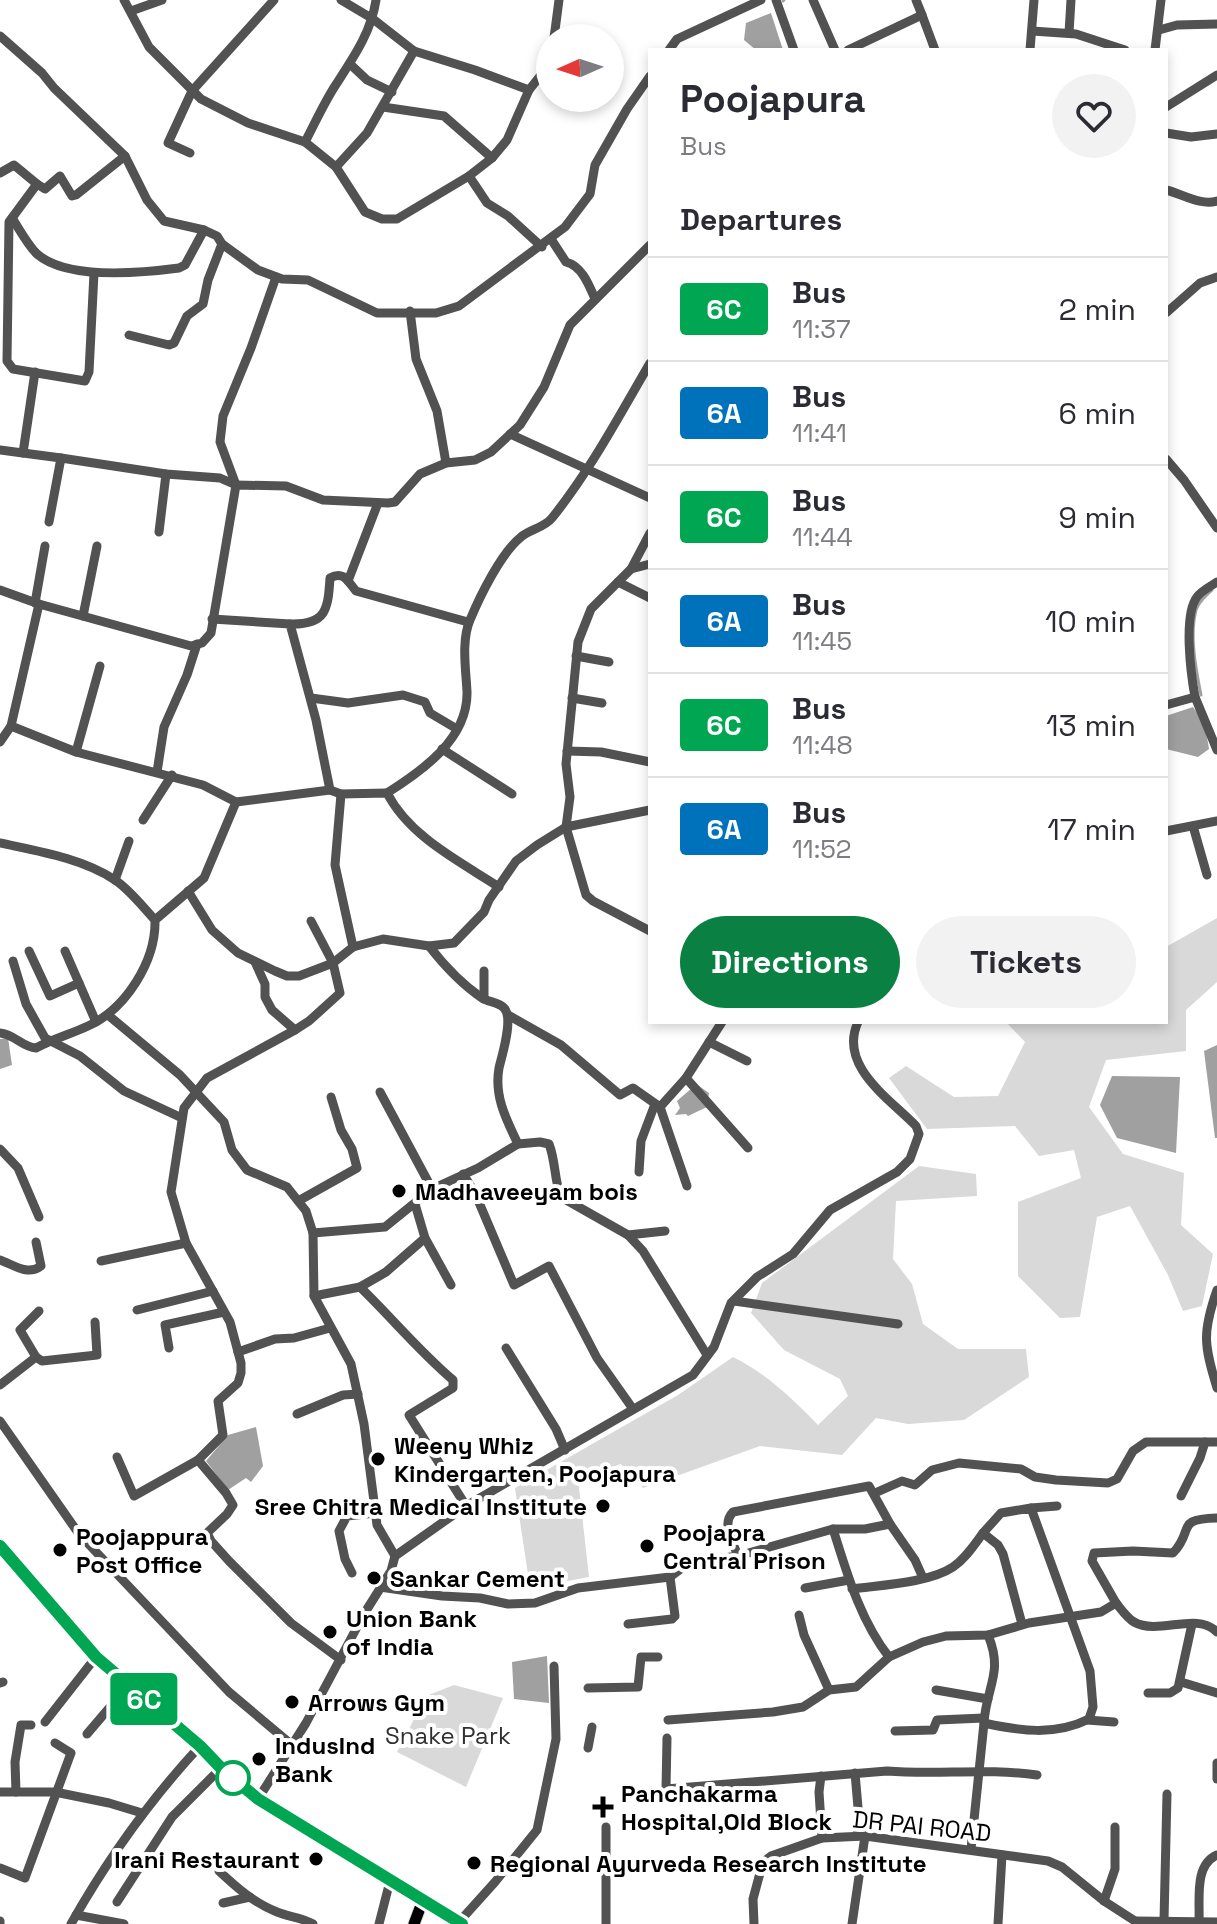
<!DOCTYPE html>
<html lang="en">
<head>
<meta charset="utf-8">
<style>
  :root { --surface:#fff; --page:#f2f2f3; --text:#2b2b33; --muted:#7c7c81; --line:#e1e1e2; --accent:#0b8043 }
  body { margin:0; font-family:"Space Grotesk",sans-serif; background:var(--page); color:var(--text); height:100vh; display:flex; flex-direction:column; font-size:30px; white-space:nowrap }
  * { box-sizing:border-box; margin:0 }
  p { font-size:26px; color:var(--muted) }
  .icon { flex:none; width:44px; height:44px; fill:none; stroke:currentColor; stroke-width:2; stroke-linecap:round; stroke-linejoin:round }
  .map { position:relative; flex:1; overflow:hidden }
  .drawer { position:absolute; left:648px; top:48px; width:520px; height:976px; display:flex; flex-direction:column; background:var(--surface); border-radius:0px; box-shadow:0 4px 12px #0003 }
  .drawer>* { flex:none }
  .badge { padding:0 16px; border-radius:6px; font-size:28px; line-height:52px }
  .needle { width:52px; rotate:267deg }
  .buttons { position:absolute; left:536px; top:24px; display:grid; gap:16px }
  .buttons a { display:grid; place-items:center; width:88px; height:88px; border-radius:50%; background:var(--surface); box-shadow:0 4px 12px #0003; font-size:40px }
  .map>.badge { position:absolute; translate:-50% -50%; box-shadow:0 0 0 4px #fff }
  h2 { padding:0 32px; font-size:30px; line-height:72px }
  .round { display:grid; place-items:center; flex:none; width:84px; height:84px; border-radius:42px; background:var(--page) }
  .head { display:flex; align-items:center; justify-content:space-between; height:136px; padding:0 32px }
  h1 { font-size:38px; font-weight:600; line-height:60px }
  .cta { display:flex; gap:16px; margin-top:auto; padding:16px 32px }
  .cta a { flex:1; height:92px; border-radius:48px; background:var(--accent); color:#fff; font-size:32px; font-weight:600; line-height:92px; text-align:center }
  .cta a+a { background:var(--page); color:var(--text) }
  ul { padding:0; list-style:none }
  li { display:flex; align-items:center; gap:24px; height:104px; padding:0 32px; border-top:2px solid var(--line) }
  li div { flex:1 }
  li b { display:block; font-size:30px }
  li em { font-style:normal }
  li .badge { min-width:88px; font-weight:700; text-align:center }
  .map>svg:first-child { display:block }
  .green { fill:#d9d9d9 }
  .water { fill:#a0a0a0 }
  .lines { fill:none; stroke-linecap:round; stroke-linejoin:round }
  .stream { stroke:#a0a0a0; stroke-width:3 }
  .major-casing { stroke:#dbdbdb; stroke-width:13 }
  .minor { stroke:#525252; stroke-width:9 }
  .major { stroke:#000; stroke-width:11 }
  .line-casing { stroke:#fff; stroke-width:18 }
  .line { stroke:#00a651; stroke-width:12 }
  .poi-dot { fill:#000; stroke:#fff; stroke-width:3 }
  .stop-dot { fill:#fff; stroke:#00a651; stroke-width:4 }
  .labels { text-anchor:middle; dominant-baseline:central; stroke-width:8; stroke-linejoin:round; paint-order:stroke }
  .poi-label { font-size:24px; font-weight:bold; fill:#000; stroke:#fff; text-anchor:start }
  .park-label { font-size:24px; fill:#303030; stroke:#fff }
  .street-label { font-size:24px; fill:#000; stroke:#fff }
</style>
</head>
<body>
<div class="map">
<svg width="1217" height="1924" viewBox="0 0 1217 1924">
  <rect width="100%" height="100%" fill="#fff"/>
  <!-- green -->
  <g class="green">
    <path d="M1217 918V982L1186 1010V1051L1106 1060 1089 1107 1123 1154 1184 1173 1181 1225 1213 1254 1202 1306 1183 1311 1168 1275 1130 1206 1097 1217 1080 1317 1060 1318 1018 1276V1202L1081 1178 1074 1150 1039 1156 1015 1126 927 1129 889 1078 906 1066 954 1097 998 1096 1025 1042 1006 1022H1166V947Z"/>
    <path d="M919 1166 976 1174 977 1196 896 1201 893 1259 912 1284 923 1324 958 1349H1026L1029 1377 964 1420 908 1424 876 1418 842 1455 760 1446 643 1488 621 1464 578 1479 589 1577 530 1588 515 1488 678 1395 733 1357C767 1374 792 1398 818 1425L848 1396 840 1379 784 1350 751 1313 762 1283Z"/>
    <path d="M454 1685 503 1698 466 1787 397 1752 426 1696Z"/>
  </g>
  <!-- water -->
  <g class="water">
    <path d="M771 13 783 50H756L744 40 746 23Z"/>
    <path d="M1193 707C1203 720 1207 734 1209 749L1198 757 1166 749V716Z"/>
    <path d="M8 1038 12 1065 0 1069V1039Z"/>
    <path d="M1217 1045V1138H1215L1204 1051Z"/>
    <path d="M1112 1076 1180 1077 1176 1153 1117 1138 1100 1105Z"/>
    <path d="M699 1086 709 1093 707 1107 688 1116 686 1114 675 1115 680 1108 677 1101 692 1088Z"/>
    <path d="M256 1427 263 1466 251 1482 246 1478 228 1490 206 1461 228 1435Z"/>
    <path d="M547 1656 549 1703 514 1699 512 1662Z"/>
  </g>
  <g class="lines">
    <!-- stream -->
    <g class="stream">
      <path d="M783 1 784 0"/>
      <path d="M1201 695C1196 670 1189 635 1196 610 1199 601 1206 596 1212 590"/>
    </g>
    <!-- major casing -->
    <g class="major-casing">
      <g id="major">
        <path d="M0 1546 96 1657 200 1746 221 1768 258 1799 462 1924"/>
        <path d="M414 1924 423 1900"/>
      </g>
    </g>
    <!-- minor -->
    <g class="minor">
      <path d="M124 0 149 47 201 99 248 123 305 142 336 167 365 212 382 219H397L469 176 492 158 507 140 529 90 549 65 550 58"/>
      <path d="M341 0 373 19 414 51 475 70 529 90"/>
      <path d="M776 0 794 50"/>
      <path d="M813 0 835 50"/>
      <path d="M916 0 922 15"/>
      <path d="M131 11 162 0"/>
      <path d="M1159 30 1177 25 1217 24"/>
      <path d="M1032 31 1076 34 1125 50"/>
      <path d="M1069 33 1071 0"/>
      <path d="M0 36 42 73 54 88 125 156 147 200 164 221 204 230 217 236 222 244 258 270 282 279 308 280 377 313H436L459 306 565 227 590 194 595 165 627 109 650 76"/>
      <path d="M554 38 559 0"/>
      <path d="M669 50 677 39 761 0"/>
      <path d="M848 50 922 15 935 50"/>
      <path d="M1030 50 1034 0"/>
      <path d="M1155 50 1161 0"/>
      <path d="M350 64 367 80 392 92"/>
      <path d="M383 107 444 116 492 158"/>
      <path d="M1166 107 1217 75"/>
      <path d="M1166 133 1191 137 1217 134"/>
      <path d="M305 142C315 123 324 103 335 86 353 58 371 33 376 0"/>
      <path d="M190 153 168 143 192 91 274 0"/>
      <path d="M336 167 367 133 414 51"/>
      <path d="M0 173 14 165 37 184 9 222 7 361 13 369 85 381 89 372 94 273"/>
      <path d="M469 176 487 203 508 216 542 247"/>
      <path d="M37 184 45 189 60 176 72 196 76 195 125 156"/>
      <path d="M1166 190C1183 194 1200 206 1217 201"/>
      <path d="M12 218C20 230 27 244 37 254 67 280 141 273 179 268L185 265 204 230"/>
      <path d="M551 239 566 262C582 266 589 285 595 299"/>
      <path d="M410 311 416 359 437 411 446 463"/>
      <path d="M1166 313 1200 283 1217 277"/>
      <path d="M129 335 169 345 174 343 187 316 203 304 208 280 222 244"/>
      <path d="M510 434 650 498"/>
      <path d="M0 450 23 453 35 372"/>
      <path d="M23 453 61 458 49 522"/>
      <path d="M61 458 166 474 220 478 236 485"/>
      <path d="M1166 459 1184 480 1217 528"/>
      <path d="M236 485 220 442 223 416 251 348 276 277"/>
      <path d="M159 532 166 474"/>
      <path d="M650 564 631 569 591 609 578 642 566 764 570 797 566 827 586 895 593 901 650 931"/>
      <path d="M631 569 650 533"/>
      <path d="M348 581 378 503"/>
      <path d="M618 582 650 598"/>
      <path d="M0 590 39 604 191 646 202 643 211 633 236 485 286 486 323 500 388 503 395 502 420 474 446 463 475 460 491 452 520 425 544 387 570 325 650 245"/>
      <path d="M35 603 45 546"/>
      <path d="M83 616 97 546"/>
      <path d="M212 619 290 624 316 720 330 790 341 794 387 793C410 837 459 861 499 887"/>
      <path d="M290 624C326 625 328 610 330 578 344 570 348 582 356 591L468 622"/>
      <path d="M576 656 609 662"/>
      <path d="M1195 697 1217 750"/>
      <path d="M311 698 348 703 403 695 425 702 430 713 457 729"/>
      <path d="M572 698 602 703"/>
      <path d="M1166 705 1195 697C1191 675 1183 615 1197 597 1201 591 1211 586 1217 582"/>
      <path d="M0 742 11 726"/>
      <path d="M442 749 512 794"/>
      <path d="M567 751 601 752 650 762"/>
      <path d="M76 752 100 666"/>
      <path d="M157 772 164 727 187 675 197 644"/>
      <path d="M387 793C422 771 468 739 467 692 466 670 461 641 470 620 480 596 501 553 521 537 530 529 544 528 552 518 590 471 619 416 650 363"/>
      <path d="M341 794 335 865 353 947"/>
      <path d="M236 802 330 790"/>
      <path d="M143 820 172 775"/>
      <path d="M1193 826 1207 875"/>
      <path d="M1166 831 1217 821"/>
      <path d="M0 843C37 851 82 858 115 880 130 890 142 906 155 920"/>
      <path d="M115 880 129 841"/>
      <path d="M188 891 212 930 238 953 275 971 287 976H299L333 963 353 947 383 939 429 946 454 943 484 912 489 900 516 861 537 845 566 827 650 810"/>
      <path d="M311 921 333 963 340 993 309 1021 295 1030 207 1078 184 1108 171 1192 186 1243 230 1322 241 1363V1373L238 1383 218 1401 223 1435 198 1460 226 1493 233 1505 227 1514 207 1533 211 1541 229 1561 291 1623 341 1660"/>
      <path d="M429 946C443 964 463 985 482 998 488 1002 499 1002 504 1008 514 1018 502 1055 499 1068 494 1096 506 1119 518 1144L540 1142 549 1144C556 1162 554 1180 561 1197L628 1235 643 1251 707 1355"/>
      <path d="M29 951 50 996 79 983"/>
      <path d="M65 951 96 1022"/>
      <path d="M13 961 26 1004 45 1038 80 1056 124 1091 182 1118"/>
      <path d="M255 962 265 984V997L272 1010 295 1030"/>
      <path d="M484 999V971"/>
      <path d="M108 1015 180 1075 224 1122 232 1150 247 1170 287 1187 306 1211 313 1233 314 1296 351 1364 364 1424 377 1525 395 1556"/>
      <path d="M508 1015 561 1045 620 1095 633 1088 660 1107 686 1078 722 1022"/>
      <path d="M0 1033C14 1034 22 1047 36 1048 53 1039 71 1034 88 1026 126 1009 156 961 155 920L204 878 236 802 203 785 76 752 11 726 39 604"/>
      <path d="M709 1042 747 1061"/>
      <path d="M686 1078 748 1148"/>
      <path d="M380 1092 432 1189"/>
      <path d="M660 1107 687 1186"/>
      <path d="M0 1149 18 1168 39 1217"/>
      <path d="M639 1172 641 1141 655 1104"/>
      <path d="M463 1174 475 1193 514 1285 549 1266 597 1358 633 1409"/>
      <path d="M300 1200 357 1168 352 1149 341 1130 331 1097"/>
      <path d="M415 1204 425 1238 451 1285"/>
      <path d="M313 1233 385 1227 432 1189 478 1168 518 1144"/>
      <path d="M628 1235 665 1231"/>
      <path d="M0 1260C14 1265 28 1276 41 1266L36 1242"/>
      <path d="M101 1261 186 1243"/>
      <path d="M360 1287C392 1318 419 1351 453 1380V1388L409 1415 466 1506"/>
      <path d="M1217 1290C1202 1333 1204 1345 1217 1388"/>
      <path d="M314 1296 360 1287 386 1272 425 1238"/>
      <path d="M734 1301 898 1324"/>
      <path d="M137 1310 213 1291"/>
      <path d="M169 1348 165 1325 224 1312"/>
      <path d="M506 1348 556 1429 565 1450"/>
      <path d="M238 1352 275 1339 294 1338 330 1328"/>
      <path d="M36 1357 20 1330 39 1311"/>
      <path d="M0 1385 36 1357 42 1361 97 1355 95 1322"/>
      <path d="M297 1414 343 1395 358 1394"/>
      <path d="M0 1421 79 1534 229 1692 292 1745"/>
      <path d="M117 1457 134 1496 198 1460"/>
      <path d="M875 1493 902 1481 915 1485 932 1470 959 1463 1021 1469 1035 1477 1056 1480 1108 1483 1117 1479 1133 1451 1146 1442H1217"/>
      <path d="M1181 1496 1200 1458 1205 1442"/>
      <path d="M1031 1508 1057 1506"/>
      <path d="M890 1524 915 1560 923 1578"/>
      <path d="M738 1556C733 1542 721 1524 733 1512L869 1486 890 1524 865 1529H833"/>
      <path d="M352 1573 345 1559 339 1531 347 1516 375 1513"/>
      <path d="M380 1587 442 1596 480 1598 508 1604 535 1603 578 1588 670 1577 689 1563 738 1556 833 1529C847 1573 860 1620 889 1657L923 1642 946 1636 988 1635 1029 1623 1101 1612 1116 1603 1092 1561 1094 1553 1133 1551 1173 1553C1195 1530 1174 1519 1217 1518"/>
      <path d="M805 1588 849 1580"/>
      <path d="M852 1589C881 1585 929 1583 953 1567 966 1558 974 1545 983 1533L998 1545 1003 1554 1022 1624"/>
      <path d="M1116 1603C1121 1609 1127 1618 1134 1622 1159 1636 1196 1611 1217 1632"/>
      <path d="M799 1615 804 1635 829 1690"/>
      <path d="M628 1624 672 1619 675 1616 670 1577"/>
      <path d="M1181 1682 1217 1693"/>
      <path d="M0 1683 3 1682"/>
      <path d="M588 1688 638 1687 641 1657H658"/>
      <path d="M936 1690 988 1699"/>
      <path d="M1148 1693H1170L1178 1688 1192 1624"/>
      <path d="M668 1720 773 1712 803 1707 829 1690 856 1687 889 1657"/>
      <path d="M1087 1720 1114 1722"/>
      <path d="M45 1722 96 1657"/>
      <path d="M984 1723C986 1687 1004 1673 988 1635"/>
      <path d="M895 1731 933 1730 937 1720 984 1718"/>
      <path d="M87 1734 128 1686"/>
      <path d="M667 1738 666 1789 887 1771C937 1775 987 1768 1037 1775"/>
      <path d="M588 1748 592 1727"/>
      <path d="M1217 1763V1779"/>
      <path d="M855 1773 859 1819 857 1836"/>
      <path d="M821 1776 819 1792 822 1838"/>
      <path d="M0 1792H55L109 1803 142 1813"/>
      <path d="M16 1792 15 1762 21 1725H31"/>
      <path d="M258 1799 306 1723 364 1614 391 1571 395 1556 466 1506 693 1375 714 1347 731 1303 757 1277 793 1254 830 1210 897 1172 910 1159 919 1134 916 1126C889 1098 838 1066 858 1022"/>
      <path d="M971 1849 984 1723C1020 1731 1055 1736 1089 1719L1093 1707 1090 1671 1031 1508 1001 1513 983 1533"/>
      <path d="M0 1868 25 1878 71 1753 55 1743"/>
      <path d="M219 1871C236 1887 254 1903 277 1912 289 1917 301 1917 313 1924"/>
      <path d="M1104 1901 1115 1869V1827"/>
      <path d="M117 1902 172 1817 221 1768"/>
      <path d="M223 1903 250 1897"/>
      <path d="M76 1915 124 1924"/>
      <path d="M1164 1920 1167 1794"/>
      <path d="M0 1921V1924"/>
      <path d="M1135 1921 1217 1922"/>
      <path d="M1199 1921C1200 1899 1194 1865 1217 1855"/>
      <path d="M459 1922 495 1882 537 1830 556 1739 554 1666"/>
      <path d="M71 1924C107 1860 150 1800 200 1746"/>
      <path d="M379 1924 390 1881"/>
      <path d="M606 1924V1827"/>
      <path d="M754 1924 753 1899 763 1862 771 1856 822 1838 865 1836 1048 1861 1062 1867 1104 1901 1135 1921"/>
      <path d="M852 1924 865 1836"/>
      <path d="M998 1924 1002 1855"/>
    </g>
    <!-- major -->
    <use href="#major" class="major"/>
  </g>
  <g class="lines">
    <!-- line casing -->
    <g class="line-casing">
      <path id="line" d="M0 1546 96 1657 200 1746 221 1768 258 1799 462 1924"/>
    </g>
    <!-- line -->
    <use href="#line" class="line"/>
  </g>
  <!-- markers -->
  <g class="poi-dot">
    <circle cx="399" cy="1191" r="8"/>
    <circle cx="378" cy="1459" r="8"/>
    <circle cx="603" cy="1506" r="8"/>
    <circle cx="647" cy="1546" r="8"/>
    <circle cx="60" cy="1550" r="8"/>
    <circle cx="374" cy="1578" r="8"/>
    <circle cx="330" cy="1632" r="8"/>
    <circle cx="292" cy="1702" r="8"/>
    <circle cx="259" cy="1759" r="8"/>
    <path d="M599 1795h8v8h8v8h-8v8h-8v-8h-8v-8h8z"/>
    <circle cx="316" cy="1859" r="8"/>
    <circle cx="474" cy="1863" r="8"/>
  </g>
  <circle class="stop-dot" cx="233" cy="1778" r="16"/>
  <g class="labels">
    <!-- poi labels -->
    <g class="poi-label">
      <text x="415" y="1191">Madhaveeyam bois</text>
      <text x="394" y="1445">Weeny Whiz<tspan x="394" dy="28">Kindergarten, Poojapura</tspan></text>
      <text x="587" y="1506" text-anchor="end">Sree Chitra Medical Institute</text>
      <text x="663" y="1532">Poojapra<tspan x="663" dy="28">Central Prison</tspan></text>
      <text x="76" y="1536">Poojappura<tspan x="76" dy="28">Post Office</tspan></text>
      <text x="390" y="1578">Sankar Cement</text>
      <text x="346" y="1618">Union Bank<tspan x="346" dy="28">of India</tspan></text>
      <text x="308" y="1702">Arrows Gym</text>
      <text x="275" y="1745">IndusInd<tspan x="275" dy="28">Bank</tspan></text>
      <text x="621" y="1793">Panchakarma<tspan x="621" dy="28">Hospital,Old Block</tspan></text>
      <text x="300" y="1859" text-anchor="end">Irani Restaurant</text>
      <text x="490" y="1863">Regional Ayurveda Research Institute</text>
    </g>
    <!-- park labels -->
    <g class="park-label">
      <text x="448" y="1735">Snake Park</text>
    </g>
    <!-- street labels -->
    <g class="street-label">
      <text transform="translate(922 1826) rotate(6)">DR PAI ROAD</text>
    </g>
  </g>
</svg>
<div class="buttons">
<a><svg class="needle" viewBox="-14 -14 28 28"><path d="M0-13l5 13h-10z" fill="#e53935"/><path d="M0 13l5-13h-10z" fill="#7c7c81"/></svg></a>
</div>
<b class="badge" style="left:144px;top:1699px;background:#00a651;color:#fff">6C</b>
<section class="drawer">
<div class="head"><div><h1>Poojapura</h1><p>Bus</p></div><a class="round"><svg class="icon" aria-label="heart" viewBox="0 0 24 24"><path d="M12 20l-8-8c-3-5 5-10 8-4 3-6 11-1 8 4z"/></svg></a></div>
<h2>Departures</h2>
<ul>
<li><span class="badge" style="background:#00a651;color:#fff">6C</span><div><b>Bus</b><p>11:37</p></div><em>2 min</em></li>
<li><span class="badge" style="background:#0072bc;color:#fff">6A</span><div><b>Bus</b><p>11:41</p></div><em>6 min</em></li>
<li><span class="badge" style="background:#00a651;color:#fff">6C</span><div><b>Bus</b><p>11:44</p></div><em>9 min</em></li>
<li><span class="badge" style="background:#0072bc;color:#fff">6A</span><div><b>Bus</b><p>11:45</p></div><em>10 min</em></li>
<li><span class="badge" style="background:#00a651;color:#fff">6C</span><div><b>Bus</b><p>11:48</p></div><em>13 min</em></li>
<li><span class="badge" style="background:#0072bc;color:#fff">6A</span><div><b>Bus</b><p>11:52</p></div><em>17 min</em></li>
</ul>
<div class="cta"><a>Directions</a><a>Tickets</a></div>
</section>
</div>
</body>
</html>
